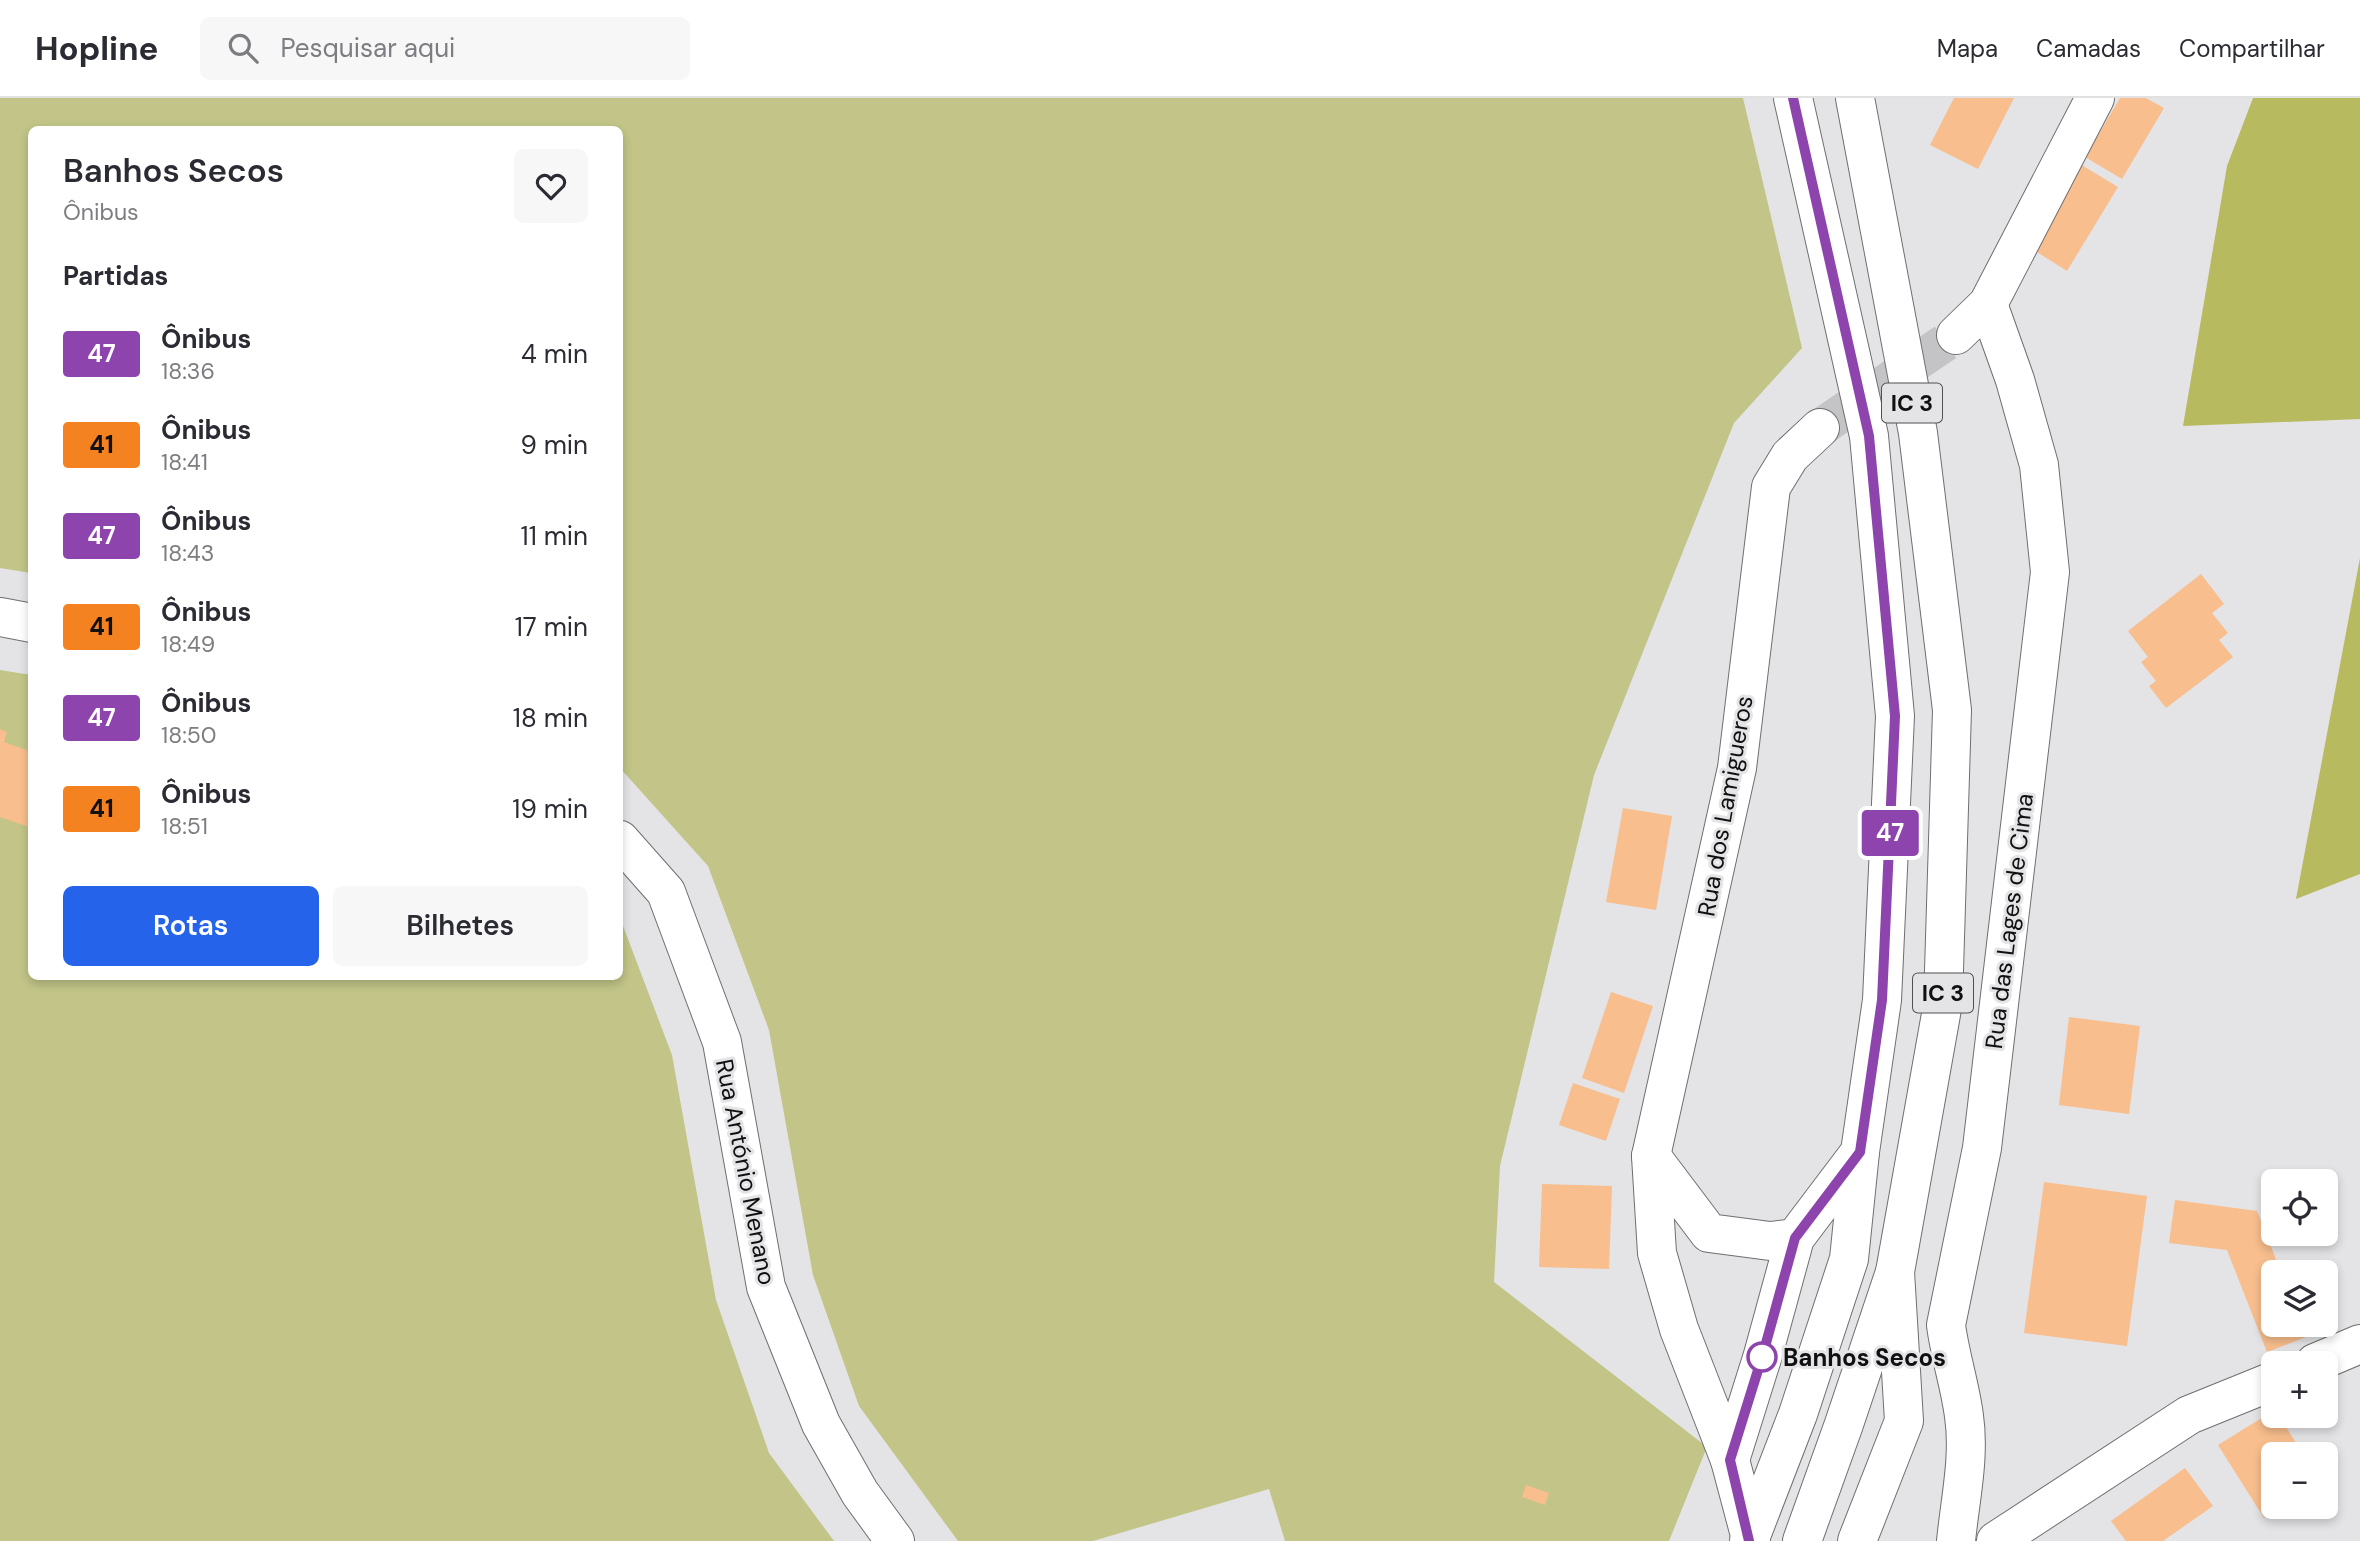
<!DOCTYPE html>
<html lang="pt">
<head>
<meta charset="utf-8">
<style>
  :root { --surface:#fff; --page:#f7f7f7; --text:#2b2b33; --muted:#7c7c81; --line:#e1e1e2; --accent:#2563eb }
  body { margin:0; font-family:"DM Sans",sans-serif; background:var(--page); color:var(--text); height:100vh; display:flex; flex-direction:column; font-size:26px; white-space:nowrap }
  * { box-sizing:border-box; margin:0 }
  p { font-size:23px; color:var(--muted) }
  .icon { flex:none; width:38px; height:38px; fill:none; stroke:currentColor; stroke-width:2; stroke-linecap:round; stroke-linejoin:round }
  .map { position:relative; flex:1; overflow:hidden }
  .side { position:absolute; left:28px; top:28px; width:595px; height:854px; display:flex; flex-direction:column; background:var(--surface); border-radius:10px; box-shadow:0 4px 10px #0003 }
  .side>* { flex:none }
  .badge { padding:0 14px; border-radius:5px; font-size:24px; line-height:46px }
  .tools { position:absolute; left:2261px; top:1071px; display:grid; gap:14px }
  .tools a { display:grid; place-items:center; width:77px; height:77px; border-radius:10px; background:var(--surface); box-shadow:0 4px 10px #0003; font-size:35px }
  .map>.badge { position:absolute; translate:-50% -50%; box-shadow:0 0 0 4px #fff }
  h2 { padding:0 35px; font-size:26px; line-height:63px }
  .round { display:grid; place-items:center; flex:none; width:74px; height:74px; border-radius:10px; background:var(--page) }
  .head { display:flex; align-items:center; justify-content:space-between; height:119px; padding:0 35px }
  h1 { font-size:33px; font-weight:600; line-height:52px }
  .button { display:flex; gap:14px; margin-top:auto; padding:14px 35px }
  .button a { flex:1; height:80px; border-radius:10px; background:var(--accent); color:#fff; font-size:28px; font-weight:600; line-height:80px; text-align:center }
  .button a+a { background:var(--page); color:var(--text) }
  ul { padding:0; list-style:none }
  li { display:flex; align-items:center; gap:21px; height:91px; padding:0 35px }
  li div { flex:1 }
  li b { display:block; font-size:26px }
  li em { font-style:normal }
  li .badge { min-width:77px; font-weight:700; text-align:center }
  header { display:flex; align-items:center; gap:42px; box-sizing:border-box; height:98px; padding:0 35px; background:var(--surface); border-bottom:2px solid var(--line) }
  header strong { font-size:33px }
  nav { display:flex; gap:38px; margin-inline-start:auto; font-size:24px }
  .search { width:490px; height:63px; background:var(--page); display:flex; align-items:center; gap:18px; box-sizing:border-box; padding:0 24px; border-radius:10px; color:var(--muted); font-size:26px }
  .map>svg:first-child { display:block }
  .green { fill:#c2c587 }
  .forest { fill:#b8ba5f }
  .building { fill:#f8be8d }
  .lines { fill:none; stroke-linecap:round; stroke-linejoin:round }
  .minor-tunnel { stroke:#c4c3c6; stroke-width:38; stroke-dasharray:38 19; stroke-linecap:butt }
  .minor-casing { stroke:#6f6e71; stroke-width:40 }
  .highway-casing { stroke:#6f6e71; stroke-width:40 }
  .minor { stroke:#fff; stroke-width:38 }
  .highway { stroke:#fff; stroke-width:38 }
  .line-casing { stroke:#fff; stroke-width:16 }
  .line { stroke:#8e44ad; stroke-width:10 }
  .stop-dot { fill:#fff; stroke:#8e44ad; stroke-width:3.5 }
  .labels { text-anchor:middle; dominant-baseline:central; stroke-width:6; stroke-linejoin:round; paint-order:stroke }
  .shield { fill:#e4e3e6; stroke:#504f51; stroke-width:2 }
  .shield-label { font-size:23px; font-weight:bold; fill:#101011 }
  .street-label { font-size:24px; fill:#101011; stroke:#e4e3e6 }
  .stop-label { font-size:24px; font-weight:bold; fill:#101011; stroke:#e4e3e6; text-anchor:start }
</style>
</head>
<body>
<header>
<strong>Hopline</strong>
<div class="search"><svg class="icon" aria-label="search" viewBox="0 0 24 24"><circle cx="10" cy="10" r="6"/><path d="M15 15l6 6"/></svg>Pesquisar aqui</div>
<nav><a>Mapa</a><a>Camadas</a><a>Compartilhar</a></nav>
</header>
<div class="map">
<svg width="2360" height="1443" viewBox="0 0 2360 1443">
  <rect width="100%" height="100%" fill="#e4e3e6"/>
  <!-- green -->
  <g class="green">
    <path d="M0 0H1743L1802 250 1734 325 1594 677 1500 1068 1494 1184 1707 1349 1669 1443H1285L1269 1391 1093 1443H958L859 1308 813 1177 769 932 708 768 620 670V32H32L31 475 0 470Z"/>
    <path d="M0 572 31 577 32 878H620V820L672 957 716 1202 769 1355 834 1443H0Z"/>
  </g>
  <!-- forest -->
  <g class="forest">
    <path d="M2253 0H2360V321L2183 328 2227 68Z"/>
    <path d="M2360 460V776L2296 801Z"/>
  </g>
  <!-- building -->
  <g class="building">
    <path d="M1954 0H2014L1978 71 1930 47Z"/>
    <path d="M2120 0H2146L2164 10 2122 81 2085 59Z"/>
    <path d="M2080 66 2118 89 2067 173 2029 149Z"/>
    <path d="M2201 476 2224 506 2212 515 2228 535 2219 542 2233 559 2166 610 2149 588 2156 583 2141 564 2148 559 2128 533Z"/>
    <path d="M0 631 7 634 4 644 32 654V730L0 719Z"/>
    <path d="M1623 710 1672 718 1656 812 1606 804Z"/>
    <path d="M1611 894 1653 908 1624 995 1582 980Z"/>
    <path d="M2069 919 2140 928 2129 1016 2059 1007Z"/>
    <path d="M1573 985 1620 1001 1606 1043 1559 1027Z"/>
    <path d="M2044 1084 2147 1098 2127 1248 2024 1235Z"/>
    <path d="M1542 1086 1612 1088 1609 1171 1539 1169Z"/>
    <path d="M2175 1102 2257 1113 2281 1174H2273V1227H2301L2306 1239 2267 1254 2227 1152 2169 1145Z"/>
    <path d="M2273 1313V1318H2279L2303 1356H2273V1409H2283L2264 1420 2218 1347Z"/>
    <path d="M2185 1370 2213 1408 2163 1443H2126L2111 1423Z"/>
    <path d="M1526 1387 1549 1395 1545 1407 1522 1399Z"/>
  </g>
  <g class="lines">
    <!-- minor-tunnel -->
    <path class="minor-tunnel" d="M1820 330 1956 237"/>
    <!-- minor casing -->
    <g class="minor-casing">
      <g id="minor">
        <path d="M1956 237 1988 206 2095 0"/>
        <path d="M0 519 32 525"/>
        <path d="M620 742 666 794 722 944 766 1189 821 1326 860 1395 895 1443"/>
        <path d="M1651 1058 1709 1135 1770 1143 1795 1140"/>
        <path d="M2315 1265 2360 1246"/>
        <path d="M1730 1362 1679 1231 1657 1155 1651 1058 1737 670 1771 389 1790 358 1820 330"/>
        <path d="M1857 1443 1904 1323 1895 1174"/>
        <path d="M1956 1443C1960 1402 1970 1359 1964 1318 1960 1287 1950 1258 1946 1227L1982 1050 2050 474 2039 367 2015 282 1988 206"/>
        <path d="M1996 1443 2189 1317 2273 1283"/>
      </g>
    </g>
    <!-- highway casing -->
    <g class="highway-casing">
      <g id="highway">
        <path d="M1751 1441 1730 1362 1763 1257 1795 1140 1860 1054"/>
        <path d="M1749 1443 1798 1316 1849 1161 1860 1054 1882 902 1895 618 1869 338 1793 0"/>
        <path d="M1802 1443 1844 1326 1895 1174 1943 905 1952 612 1918 335 1855 0"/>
      </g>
    </g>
    <!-- minor -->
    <use href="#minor" class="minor"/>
    <!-- highway -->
    <use href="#highway" class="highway"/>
  </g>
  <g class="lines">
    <!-- line casing -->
    <g class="line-casing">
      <path id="line" d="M1749 1443 1730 1362 1763 1256 1795 1140 1860 1054 1882 902 1895 618 1869 338 1793 0"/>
    </g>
    <!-- line -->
    <use href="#line" class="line"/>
  </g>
  <!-- markers -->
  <circle class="stop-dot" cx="1762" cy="1259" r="14"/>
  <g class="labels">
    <!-- shield labels -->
    <g class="shield">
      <rect x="1882" y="285.5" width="60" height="39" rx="5"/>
      <rect x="1913" y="875.5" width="60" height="39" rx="5"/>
    </g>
    <g class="shield-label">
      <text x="1912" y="305">IC 3</text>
      <text x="1943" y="895">IC 3</text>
    </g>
    <!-- street labels -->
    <g class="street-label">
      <text transform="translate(1725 708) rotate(-80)">Rua dos Lamigueros</text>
      <text transform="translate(2009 823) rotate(-83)">Rua das Lages de Cima</text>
      <text transform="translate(746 1074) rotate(79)">Rua António Menano</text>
    </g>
    <!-- stop labels -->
    <g class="stop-label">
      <text x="1783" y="1259">Banhos Secos</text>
    </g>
  </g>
</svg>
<div class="tools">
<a><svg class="icon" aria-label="locate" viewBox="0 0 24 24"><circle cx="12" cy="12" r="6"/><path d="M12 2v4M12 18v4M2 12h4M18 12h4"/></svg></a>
<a><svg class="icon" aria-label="layers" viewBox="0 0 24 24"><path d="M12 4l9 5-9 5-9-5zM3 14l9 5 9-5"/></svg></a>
<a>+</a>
<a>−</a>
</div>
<b class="badge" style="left:1890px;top:735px;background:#8e44ad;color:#fff">47</b>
<section class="side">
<div class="head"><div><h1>Banhos Secos</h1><p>Ônibus</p></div><a class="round"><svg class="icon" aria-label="heart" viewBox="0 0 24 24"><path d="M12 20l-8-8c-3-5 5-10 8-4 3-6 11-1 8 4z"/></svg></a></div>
<h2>Partidas</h2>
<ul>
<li><span class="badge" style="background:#8e44ad;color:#fff">47</span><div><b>Ônibus</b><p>18:36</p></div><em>4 min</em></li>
<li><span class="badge" style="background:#f58220;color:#111">41</span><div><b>Ônibus</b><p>18:41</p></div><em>9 min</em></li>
<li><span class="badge" style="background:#8e44ad;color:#fff">47</span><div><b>Ônibus</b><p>18:43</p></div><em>11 min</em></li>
<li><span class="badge" style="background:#f58220;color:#111">41</span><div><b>Ônibus</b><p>18:49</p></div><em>17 min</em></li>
<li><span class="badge" style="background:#8e44ad;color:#fff">47</span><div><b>Ônibus</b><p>18:50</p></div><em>18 min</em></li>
<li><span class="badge" style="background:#f58220;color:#111">41</span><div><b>Ônibus</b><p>18:51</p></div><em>19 min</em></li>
</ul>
<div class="button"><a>Rotas</a><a>Bilhetes</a></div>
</section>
</div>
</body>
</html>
